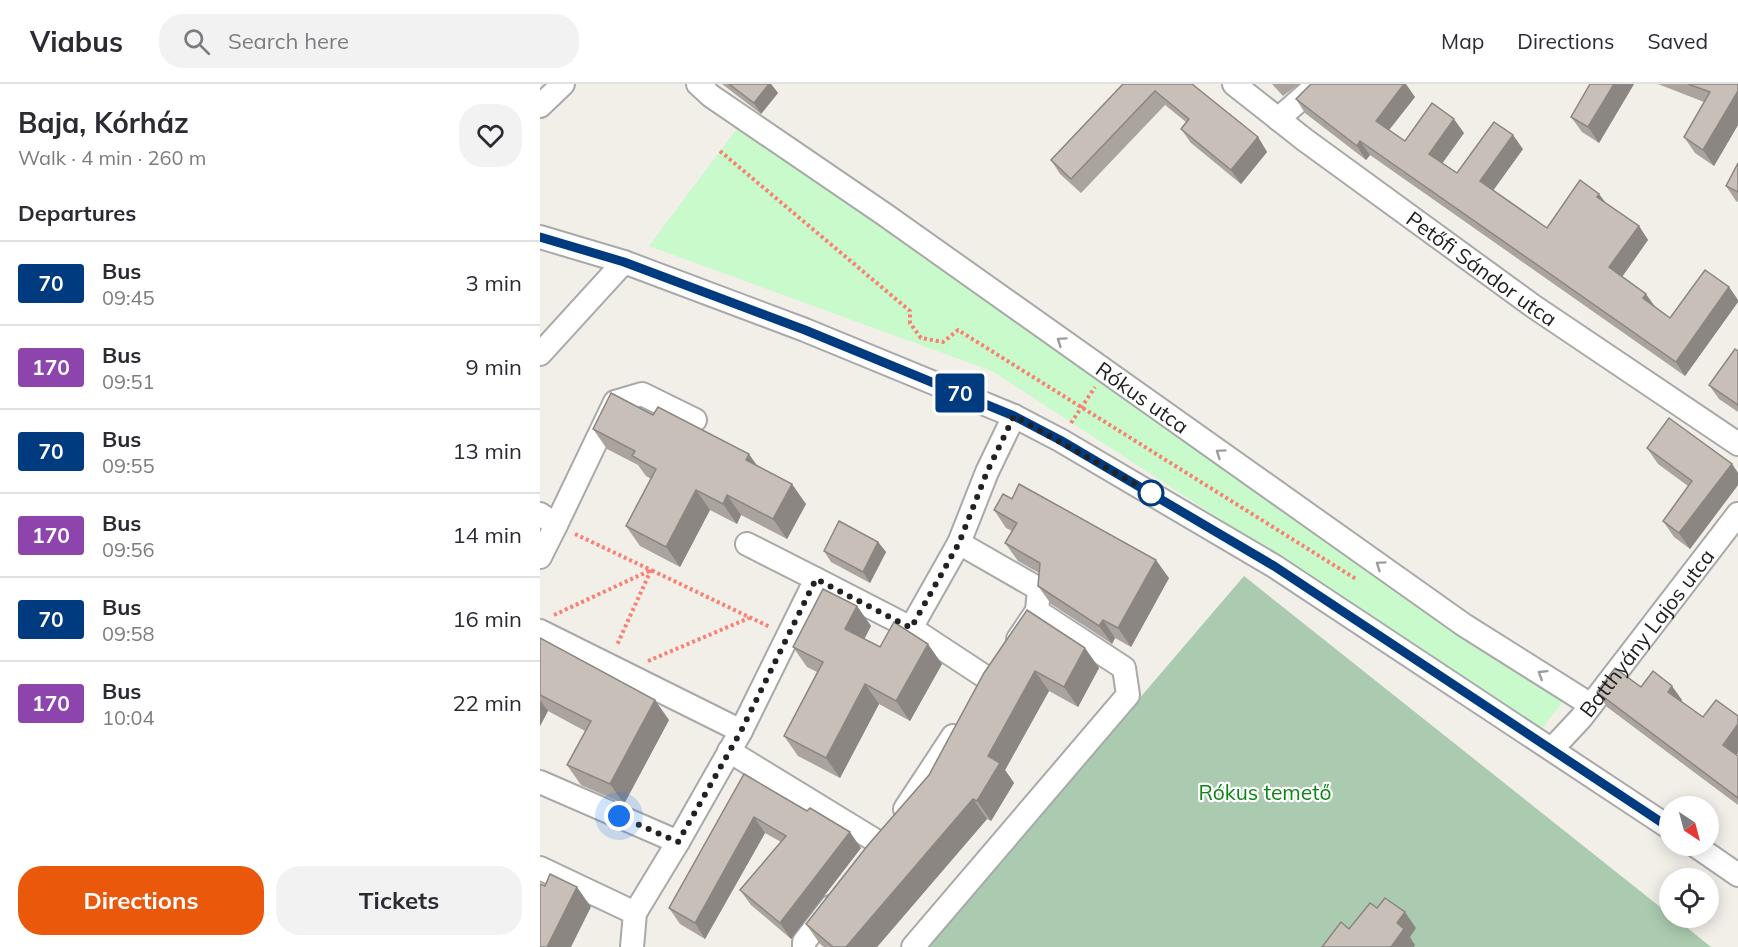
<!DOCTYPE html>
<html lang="en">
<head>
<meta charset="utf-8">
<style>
  :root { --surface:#fff; --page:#f2f2f3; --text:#2b2b33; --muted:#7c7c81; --line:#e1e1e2; --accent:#ea580c }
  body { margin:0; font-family:Mulish,sans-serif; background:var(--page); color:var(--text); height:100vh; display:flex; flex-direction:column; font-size:22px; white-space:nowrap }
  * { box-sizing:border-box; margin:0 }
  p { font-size:20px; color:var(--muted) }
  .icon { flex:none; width:33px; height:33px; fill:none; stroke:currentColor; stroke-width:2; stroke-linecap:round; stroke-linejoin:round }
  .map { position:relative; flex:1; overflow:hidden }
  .details { display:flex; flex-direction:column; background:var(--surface); width:540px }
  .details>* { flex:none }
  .badge { padding:0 12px; border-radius:4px; font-size:21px; line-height:39px }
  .needle { width:39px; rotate:144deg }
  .fabs { position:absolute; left:1119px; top:712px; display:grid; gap:12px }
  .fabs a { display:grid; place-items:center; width:60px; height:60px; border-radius:50%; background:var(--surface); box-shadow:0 3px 15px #0003; font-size:30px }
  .you { position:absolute; width:30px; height:30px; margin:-15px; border:4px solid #fff; border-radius:50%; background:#1a73e8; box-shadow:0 0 0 9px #1a73e833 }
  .map>.badge { position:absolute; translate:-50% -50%; box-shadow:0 0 0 3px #fff }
  h2 { padding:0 18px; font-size:22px; line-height:54px }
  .round { display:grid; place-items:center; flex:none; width:63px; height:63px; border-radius:24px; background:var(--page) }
  .headline { display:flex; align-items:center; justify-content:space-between; height:102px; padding:0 18px }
  h1 { font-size:28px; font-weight:700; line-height:45px }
  .action { display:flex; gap:12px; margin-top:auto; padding:12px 18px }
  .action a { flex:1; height:69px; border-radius:24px; background:var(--accent); color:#fff; font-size:24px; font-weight:700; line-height:69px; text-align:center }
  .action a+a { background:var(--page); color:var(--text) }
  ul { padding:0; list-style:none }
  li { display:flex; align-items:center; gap:18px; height:84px; padding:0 18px; border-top:2px solid var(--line) }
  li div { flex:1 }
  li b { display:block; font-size:22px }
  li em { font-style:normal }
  li .badge { min-width:66px; font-weight:700; text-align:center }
  header { display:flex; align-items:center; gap:36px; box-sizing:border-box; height:84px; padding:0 30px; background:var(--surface); border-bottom:2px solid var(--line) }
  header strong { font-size:28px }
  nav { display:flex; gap:33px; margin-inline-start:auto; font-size:21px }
  .search { width:420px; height:54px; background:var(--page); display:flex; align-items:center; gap:15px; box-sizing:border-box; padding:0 21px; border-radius:24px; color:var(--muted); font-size:22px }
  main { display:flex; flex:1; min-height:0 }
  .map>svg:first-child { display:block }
  .cemetery { fill:#aacbaf }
  .park { fill:#c8facc }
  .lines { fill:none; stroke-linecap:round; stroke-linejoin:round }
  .minor-casing { stroke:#a9a9a9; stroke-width:26 }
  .path { stroke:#fa8072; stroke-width:4; stroke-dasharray:3 3; stroke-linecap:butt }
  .minor { stroke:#fff; stroke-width:22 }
  .wall { fill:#aba49e }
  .shaded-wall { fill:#8b8681 }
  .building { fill:#c7bfb8; stroke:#8b8681; stroke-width:1.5 }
  .oneway { stroke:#9c9c9c }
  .line-casing { stroke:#fff; stroke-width:14 }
  .line { stroke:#003b80; stroke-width:9 }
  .walk { stroke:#222; stroke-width:6; stroke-dasharray:0 10.8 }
  .stop-dot { fill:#fff; stroke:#003b80; stroke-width:3 }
  .labels { text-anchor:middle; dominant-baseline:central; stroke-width:4.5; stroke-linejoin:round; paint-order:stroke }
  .street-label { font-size:21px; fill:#222; stroke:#fff }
  .park-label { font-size:21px; fill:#0c8416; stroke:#fff }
</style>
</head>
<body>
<header>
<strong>Viabus</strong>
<div class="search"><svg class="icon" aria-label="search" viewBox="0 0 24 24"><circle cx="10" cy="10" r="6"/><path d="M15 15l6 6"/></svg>Search here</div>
<nav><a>Map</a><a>Directions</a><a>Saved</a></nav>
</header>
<main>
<section class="details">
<div class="headline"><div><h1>Baja, Kórház</h1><p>Walk · 4 min · 260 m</p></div><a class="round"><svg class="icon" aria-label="heart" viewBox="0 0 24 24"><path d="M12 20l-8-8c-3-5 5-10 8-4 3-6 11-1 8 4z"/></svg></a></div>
<h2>Departures</h2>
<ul>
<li><span class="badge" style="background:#003b80;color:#fff">70</span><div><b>Bus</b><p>09:45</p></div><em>3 min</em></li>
<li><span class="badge" style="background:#8e44ad;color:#fff">170</span><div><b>Bus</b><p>09:51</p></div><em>9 min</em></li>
<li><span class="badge" style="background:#003b80;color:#fff">70</span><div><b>Bus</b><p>09:55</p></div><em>13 min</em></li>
<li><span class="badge" style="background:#8e44ad;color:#fff">170</span><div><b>Bus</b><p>09:56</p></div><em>14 min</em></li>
<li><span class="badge" style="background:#003b80;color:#fff">70</span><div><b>Bus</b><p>09:58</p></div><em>16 min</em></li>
<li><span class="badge" style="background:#8e44ad;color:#fff">170</span><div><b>Bus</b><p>10:04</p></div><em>22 min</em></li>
</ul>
<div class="action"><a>Directions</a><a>Tickets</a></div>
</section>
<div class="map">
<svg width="1198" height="863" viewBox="0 0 1198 863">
  <rect width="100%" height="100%" fill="#f2efe9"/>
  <!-- cemetery -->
  <path class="cemetery" d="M704 492 1129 830 1130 834H1135L1171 863H387Z"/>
  <!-- park -->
  <path class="park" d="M198 43 1029 610 1002 644 452 287 109 162Z"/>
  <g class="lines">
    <!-- minor casing -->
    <g class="minor-casing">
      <g id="minor">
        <path id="s1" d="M158 0 171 12 344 130 924 541 1051 621"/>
        <path id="s2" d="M694 0 765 56 993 222 1198 360"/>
        <path d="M0 22 23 0"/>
        <path d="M738 35 778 0"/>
        <path d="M0 153 84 178 265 246 474 332 520 356 734 482 1130 744"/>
        <path d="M0 270 84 178"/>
        <path d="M0 430 16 441 0 473"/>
        <path d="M16 441 75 318 102 310 155 336"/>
        <path d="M419 459 447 388 474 332"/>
        <path d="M207 460 276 495"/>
        <path d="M371 544 450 596"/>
        <path d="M0 547 201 647 138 758 0 698"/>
        <path d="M201 647 276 495 371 544 419 459 499 505 497 527"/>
        <path id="s3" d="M1012 665 1041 634 1198 430"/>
        <path d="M189 667 341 760"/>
        <path d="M365 725 413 652"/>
        <path d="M1156 762 1198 791"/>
        <path d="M0 784 95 829 138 758"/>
        <path d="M92 863 95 829"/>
        <path d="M264 863V858L291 823"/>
        <path d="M373 863 588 611 584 584 497 527 478 555"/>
      </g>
    </g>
    <!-- path -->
    <g class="path">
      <path d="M180 67 370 227V239L381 254 403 258 418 246 816 495"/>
      <path d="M531 339 555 303"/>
      <path d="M35 450 111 486 77 561"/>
      <path d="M14 531 111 486 230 543"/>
      <path d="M108 577 209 534"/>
    </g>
    <!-- minor -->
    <use href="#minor" class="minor"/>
  </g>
  <!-- wall -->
  <g class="wall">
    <path d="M182 0H231L238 9 221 30Z"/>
    <path d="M583 0H652L718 53 727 68 701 100 651 59 641 45 646 38 625 21 541 109 520 90 511 76Z"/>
    <path d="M732 0H759L743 12Z"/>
    <path d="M1050 0H1094L1059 59 1042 48 1031 33Z"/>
    <path d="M1118 0H1198V41L1174 82 1155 69 1144 53 1164 18Z"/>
    <path d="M875 13 849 46 865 57 924 49 902 79 917 89 983 65 953 106 1007 144 1066 119 1099 142 1108 156 1082 193 1115 223 1130 234 1189 203 1198 216V218L1145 292 830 71 826 76 765 29 756 15Z"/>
    <path d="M1198 79V118L1196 117 1186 102Z"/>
    <path d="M1198 267V328L1179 315 1169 301Z"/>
    <path d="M113 331 217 382 266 420 247 455 201 431 197 440 170 426 140 483 100 462 86 442 111 395 106 392 98 381 67 365 53 345Z"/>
    <path d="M1107 364 1192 380 1198 389V401L1150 465 1134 453 1123 437 1148 402 1118 380Z"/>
    <path d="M454 426 629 494 591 563 575 554 572 560 511 520 498 502 499 489 478 477 465 459 472 447 466 444Z"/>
    <path d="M338 458 346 468 330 499 291 478 284 467Z"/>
    <path d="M317 522 331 542 324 555 340 563 402 580 370 637 339 620 300 694 258 672 244 652 277 588 267 583 253 563Z"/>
    <path d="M0 554 129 636 84 720 41 701 27 681 45 647 8 627 0 642Z"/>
    <path d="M545 564 559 584 538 623 509 607 465 686 474 699 451 737 447 735 337 863H284L280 860 266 840 389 691 444 589Z"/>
    <path d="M1057 608 1142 616 1141 618 1163 633 1198 632V669L1196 671 1198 672V721L1067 623Z"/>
    <path d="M204 690 267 727 321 764 251 855 211 821 200 806 241 758 225 749 165 855 140 840 129 824Z"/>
  </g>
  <!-- shaded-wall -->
  <g class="shaded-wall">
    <path d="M229 0H231L238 9 221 30 214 19Z"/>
    <path d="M864 0H866L875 13 845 51 836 37Z"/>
    <path d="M1074 0H1094L1059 59 1048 43Z"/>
    <path d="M1198 7V41L1174 82 1163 66Z"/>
    <path d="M914 35 924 49 899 84 889 70Z"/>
    <path d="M973 51 983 65 950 111 940 97Z"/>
    <path d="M718 53 727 68 701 100 691 86Z"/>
    <path d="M820 57 830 71 826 76 817 62Z"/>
    <path d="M1059 110 1069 123 1057 113Z"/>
    <path d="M1099 142 1108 156 1079 197 1069 183Z"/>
    <path d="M1189 203 1198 216V218L1145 292 1136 278Z"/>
    <path d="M1106 210 1116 224 1103 214Z"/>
    <path d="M209 370 223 390 206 376Z"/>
    <path d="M1192 380 1198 389V401L1150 465 1139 449Z"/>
    <path d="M252 400 266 420 247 455 233 435Z"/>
    <path d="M156 406 170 426 140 483 126 463Z"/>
    <path d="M187 411 201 431 197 440 183 420Z"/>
    <path d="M338 458 346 468 330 499 323 488Z"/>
    <path d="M616 476 629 494 591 563 578 544Z"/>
    <path d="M317 522 331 542 319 565 305 545Z"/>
    <path d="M563 536 575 554 572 560 559 542Z"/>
    <path d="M388 560 402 580 370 637 356 617Z"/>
    <path d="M545 564 559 584 538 623 524 603Z"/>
    <path d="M495 587 509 607 465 686 474 699 451 737 437 717 448 672Z"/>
    <path d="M325 600 339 620 300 694 286 674Z"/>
    <path d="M1132 602 1142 616 1138 622 1128 608Z"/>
    <path d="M0 616 8 627 0 642Z"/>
    <path d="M115 616 129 636 84 720 70 700Z"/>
    <path d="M1198 640V669L1193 675 1183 661Z"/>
    <path d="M433 715 447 735 337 863H306Z"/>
    <path d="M214 733 225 749 165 855 155 839Z"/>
    <path d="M310 748 321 764 251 855 240 839Z"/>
    <path d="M37 803 51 823 31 863H7Z"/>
    <path d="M865 828 876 844 870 853 875 861 874 863H851L857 839Z"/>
  </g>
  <!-- building -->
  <g class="building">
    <path d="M189 0H229L214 19Z"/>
    <path d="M583 0H652L718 53 691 86 641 45 649 35 615 7 531 95 511 76Z"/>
    <path d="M771 0H864L836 37 865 57 892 19 914 35 889 70 917 89 954 38 973 51 940 97 1007 144 1040 96 1059 110 1057 113 1099 142 1069 183 1106 210 1103 214 1130 234 1165 186 1189 203 1136 278 820 57 817 62 756 15Z"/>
    <path d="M1050 0H1074L1048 43 1031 33Z"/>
    <path d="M1148 0H1198V7L1163 66 1144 53 1170 8Z"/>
    <path d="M1198 79V108L1186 102Z"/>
    <path d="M1195 265 1198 267V321L1169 301Z"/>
    <path d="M71 309 113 331 118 323 209 370 206 376 252 400 233 435 187 411 183 420 156 406 126 463 86 442 116 385 92 372 95 367 53 345Z"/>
    <path d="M1129 334 1192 380 1139 449 1123 437 1152 397 1107 364Z"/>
    <path d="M479 400 616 476 578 544 563 536 559 542 498 502 500 479 465 459 477 439 454 426 463 410 472 415Z"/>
    <path d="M299 437 338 458 323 488 284 467Z"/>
    <path d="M283 505 317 522 305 545 340 563 354 538 388 560 356 617 325 600 286 674 244 652 283 578 253 563Z"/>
    <path d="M487 526 545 564 524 603 495 587 448 672 460 679 437 717 433 715 306 863H293L266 840 328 761 389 691 444 589Z"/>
    <path d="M0 554 115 616 70 700 27 681 51 637 0 611Z"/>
    <path d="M1075 584 1101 603 1113 587 1132 602 1128 608 1163 633 1176 616 1198 632V640L1183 661 1198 672V714L1057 608Z"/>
    <path d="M204 690 267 727 270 724 310 748 240 839 200 806 246 752 214 733 155 839 129 824Z"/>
    <path d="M10 790 37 803 7 863H0V800L5 802Z"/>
    <path d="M845 814 865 828 857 839 864 845 851 863H782L801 838 809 845 830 819 837 824Z"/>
  </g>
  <!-- one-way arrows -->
  <defs><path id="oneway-chevron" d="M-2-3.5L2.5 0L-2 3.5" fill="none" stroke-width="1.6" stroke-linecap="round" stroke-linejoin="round" transform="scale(1.5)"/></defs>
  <g class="oneway">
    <use href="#oneway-chevron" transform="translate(521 257) rotate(-145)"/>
    <use href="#oneway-chevron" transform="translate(680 369) rotate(-145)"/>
    <use href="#oneway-chevron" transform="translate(840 481) rotate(-145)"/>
    <use href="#oneway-chevron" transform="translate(1002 590) rotate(-148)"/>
  </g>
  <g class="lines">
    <!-- line casing -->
    <g class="line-casing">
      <path id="line" d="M0 153 84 178 265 246 474 332 520 356 734 482 1130 744"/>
    </g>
    <!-- line -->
    <use href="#line" class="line"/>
    <!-- walk -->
    <path class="walk" d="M79 732 138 758 201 647 276 495 371 544 419 459 447 388 474 332 611 409"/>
  </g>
  <!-- markers -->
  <circle class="stop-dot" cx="611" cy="409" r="12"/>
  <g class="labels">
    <!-- street labels -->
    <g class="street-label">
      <text stroke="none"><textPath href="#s2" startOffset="309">Petőfi Sándor utca</textPath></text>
      <text stroke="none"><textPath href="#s1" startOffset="544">Rókus utca</textPath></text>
      <text stroke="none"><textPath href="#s3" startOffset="150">Batthyány Lajos utca</textPath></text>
    </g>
    <!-- park labels -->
    <g class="park-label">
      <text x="725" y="708">Rókus temető</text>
    </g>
  </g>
</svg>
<div class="fabs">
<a><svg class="needle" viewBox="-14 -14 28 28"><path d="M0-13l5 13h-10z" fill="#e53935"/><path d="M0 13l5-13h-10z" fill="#7c7c81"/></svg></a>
<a><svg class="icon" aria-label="locate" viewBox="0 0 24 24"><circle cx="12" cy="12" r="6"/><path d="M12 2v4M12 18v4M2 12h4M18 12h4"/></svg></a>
</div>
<div class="you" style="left:79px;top:732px"></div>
<b class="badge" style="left:420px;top:309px;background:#003b80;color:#fff">70</b>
</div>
</main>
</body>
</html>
